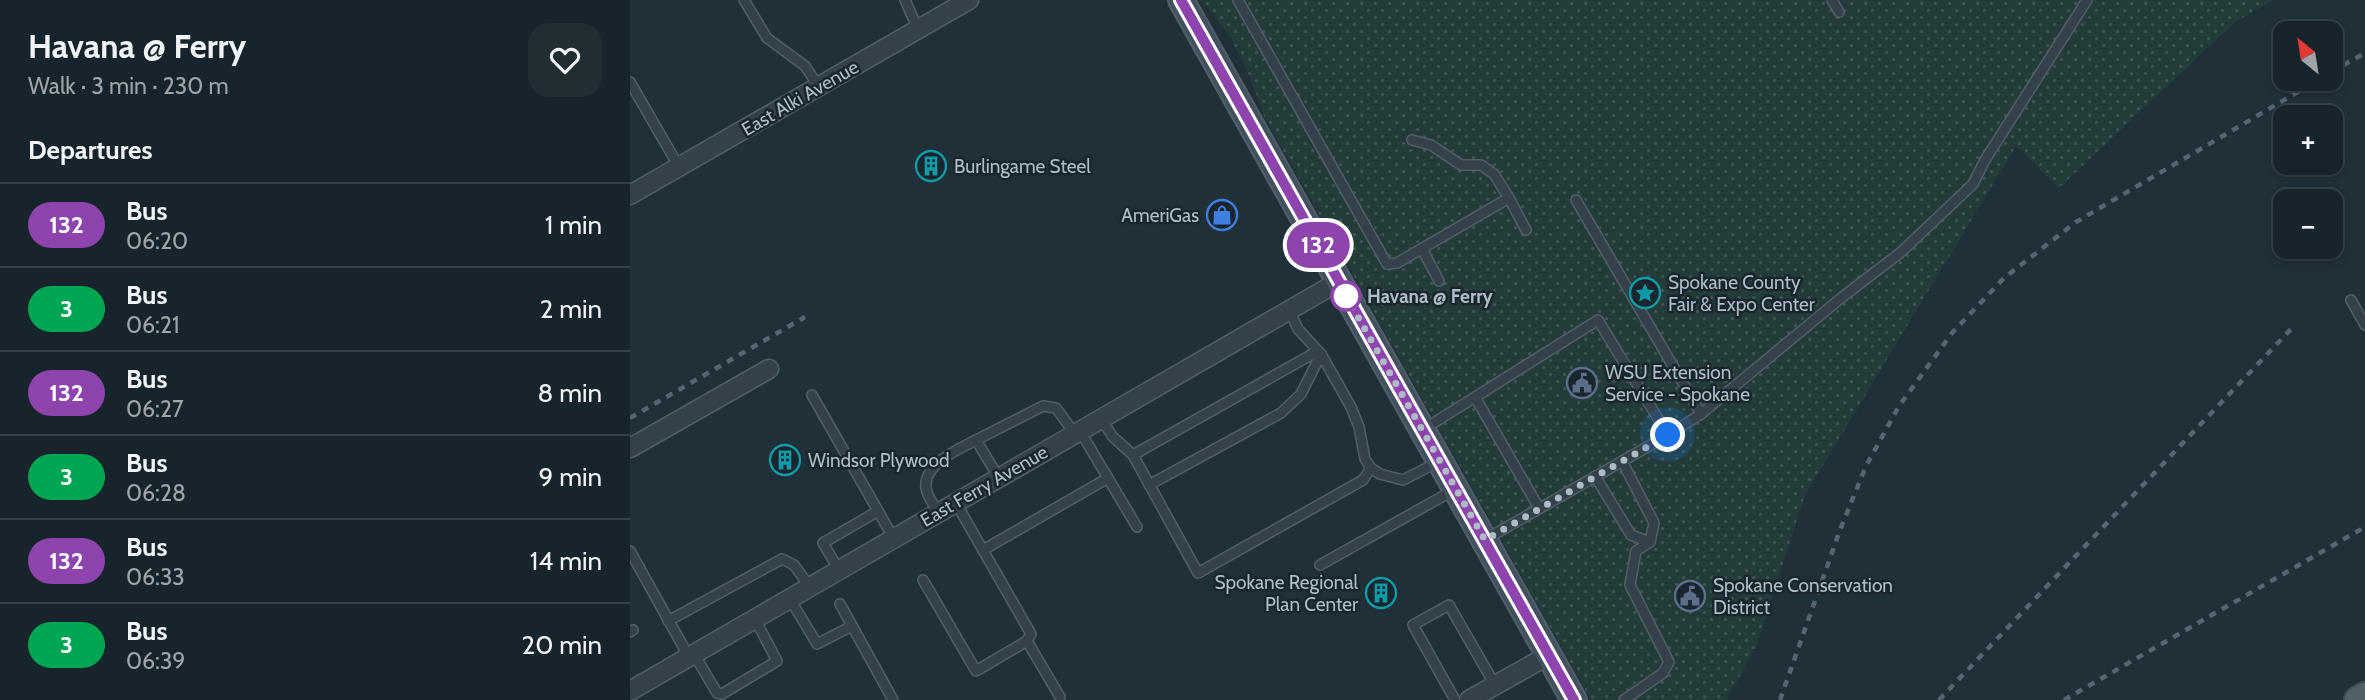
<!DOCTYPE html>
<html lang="en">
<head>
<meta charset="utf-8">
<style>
  :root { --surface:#18242b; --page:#212c33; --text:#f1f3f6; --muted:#9fa4a9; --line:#364147 }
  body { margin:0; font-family:Cabin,sans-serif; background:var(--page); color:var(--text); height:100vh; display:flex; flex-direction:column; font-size:26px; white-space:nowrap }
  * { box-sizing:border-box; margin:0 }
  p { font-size:23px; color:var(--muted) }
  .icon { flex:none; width:38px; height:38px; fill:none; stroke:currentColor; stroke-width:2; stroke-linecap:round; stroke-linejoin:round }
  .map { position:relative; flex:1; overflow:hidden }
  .sheet { display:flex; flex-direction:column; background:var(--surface); width:630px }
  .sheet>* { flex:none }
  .badge { padding:0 14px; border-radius:23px; font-size:24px; line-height:46px }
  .needle { width:46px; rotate:330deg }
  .tools { position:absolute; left:1643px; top:21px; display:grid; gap:14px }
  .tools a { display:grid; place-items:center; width:70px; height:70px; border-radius:14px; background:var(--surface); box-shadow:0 4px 10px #0003,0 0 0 2px var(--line); font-size:35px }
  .you { position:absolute; width:35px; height:35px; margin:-18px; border:5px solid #fff; border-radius:50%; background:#1a73e8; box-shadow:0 0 0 10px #1a73e833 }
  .map>.badge { position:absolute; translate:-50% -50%; box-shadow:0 0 0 4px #fff }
  h2 { padding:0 28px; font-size:26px; line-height:63px }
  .round { display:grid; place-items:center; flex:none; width:74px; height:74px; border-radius:21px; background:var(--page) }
  .head { display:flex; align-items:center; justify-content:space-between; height:119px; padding:0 28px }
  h1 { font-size:33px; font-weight:800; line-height:52px }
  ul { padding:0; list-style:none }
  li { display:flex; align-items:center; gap:21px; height:84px; padding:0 28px; border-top:2px solid var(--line) }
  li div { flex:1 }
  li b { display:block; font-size:26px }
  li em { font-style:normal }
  li .badge { min-width:77px; font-weight:700; text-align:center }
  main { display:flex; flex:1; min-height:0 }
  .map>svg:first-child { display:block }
  .park { fill:url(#park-dots) }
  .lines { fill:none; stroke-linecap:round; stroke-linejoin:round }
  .lane-casing { stroke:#515f67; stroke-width:12 }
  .street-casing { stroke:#515f67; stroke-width:21 }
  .secondary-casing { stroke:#515f67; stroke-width:28 }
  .primary-casing { stroke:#404d56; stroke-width:30 }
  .lane { stroke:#34414a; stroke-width:9 }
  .street { stroke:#34414a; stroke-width:18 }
  .secondary { stroke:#42515d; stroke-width:24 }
  .primary { stroke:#52606a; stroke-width:26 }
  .rail { stroke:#566671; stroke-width:4.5; stroke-dasharray:7 7; stroke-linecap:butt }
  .line-casing { stroke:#fff; stroke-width:16 }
  .line { stroke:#8e44ad; stroke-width:10 }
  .walk { stroke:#aebcc6; stroke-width:7; stroke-dasharray:0 12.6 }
  .stop-dot { fill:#fff; stroke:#8e44ad; stroke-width:3.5 }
  .labels { text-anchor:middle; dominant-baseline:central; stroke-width:5; stroke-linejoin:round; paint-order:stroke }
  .street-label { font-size:19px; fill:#aebcc6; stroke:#19262e }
  .poi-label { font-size:19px; fill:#aebcc6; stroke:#19262e; text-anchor:start }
  .stop-label { font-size:19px; font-weight:bold; fill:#aebcc6; stroke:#19262e; text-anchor:start }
</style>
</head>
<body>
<main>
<section class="sheet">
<div class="head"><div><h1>Havana @ Ferry</h1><p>Walk · 3 min · 230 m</p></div><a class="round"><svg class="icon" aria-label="heart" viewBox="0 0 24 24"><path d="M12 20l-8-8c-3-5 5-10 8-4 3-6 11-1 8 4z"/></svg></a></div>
<h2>Departures</h2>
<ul>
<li><span class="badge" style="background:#8e44ad;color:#fff">132</span><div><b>Bus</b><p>06:20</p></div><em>1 min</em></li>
<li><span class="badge" style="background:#00a651;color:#fff">3</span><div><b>Bus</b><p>06:21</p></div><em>2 min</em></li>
<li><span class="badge" style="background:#8e44ad;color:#fff">132</span><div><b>Bus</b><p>06:27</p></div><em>8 min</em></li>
<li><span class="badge" style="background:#00a651;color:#fff">3</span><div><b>Bus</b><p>06:28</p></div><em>9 min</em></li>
<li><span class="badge" style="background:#8e44ad;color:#fff">132</span><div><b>Bus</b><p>06:33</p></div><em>14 min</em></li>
<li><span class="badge" style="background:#00a651;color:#fff">3</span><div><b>Bus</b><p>06:39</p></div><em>20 min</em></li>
</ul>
</section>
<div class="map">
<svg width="1735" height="700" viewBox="0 0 1735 700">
  <defs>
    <pattern id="park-dots" width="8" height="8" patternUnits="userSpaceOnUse" patternTransform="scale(1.75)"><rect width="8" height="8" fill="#233c39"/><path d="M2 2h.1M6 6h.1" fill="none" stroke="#405654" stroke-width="1.8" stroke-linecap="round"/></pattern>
  </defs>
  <rect width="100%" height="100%" fill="#203039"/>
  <!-- park -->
  <path class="park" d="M570 0H1643L1605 22 1429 188 1386 146 1175 495 1126 646 1097 700H961L634 116C621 76 602 30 570 0Z"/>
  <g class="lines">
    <!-- lane casing -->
    <g class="lane-casing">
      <g id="lane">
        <path d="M114 0 137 38 175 66 189 87"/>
        <path d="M275 0 288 29"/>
        <path d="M608 0 757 264 767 263 879 198 896 230"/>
        <path d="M1202 0 1209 12"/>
        <path d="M0 82 49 167"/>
        <path d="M782 140 801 145 831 165H851L864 174 879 198"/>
        <path d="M946 200 1071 414 1211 298 1270 253 1343 184 1355 160 1457 0"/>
        <path d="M792 249 809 281"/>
        <path d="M1721 300 1735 325"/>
        <path d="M659 310 668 329 691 354 721 407 729 427 735 459 741 468 750 474 773 480 808 462"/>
        <path d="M182 395 264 539"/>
        <path d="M845 397 909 508"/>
        <path d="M471 419 483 437 503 455 568 573 733 480 741 468"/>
        <path d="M794 429 968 320 1038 435 856 539"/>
        <path d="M450 431 507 527"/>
        <path d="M1038 435 1071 414"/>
        <path d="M503 455 688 351"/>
        <path d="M992 461 1024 523 1020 542 1006 551 1000 585 1039 662 1033 673 994 700"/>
        <path d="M965 476 1001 535 1020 542"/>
        <path d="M369 478 346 440 413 406 426 408 445 434"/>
        <path d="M519 485 651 413 671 394 691 354"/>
        <path d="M308 513C304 505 297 496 296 488 293 464 329 449 346 440"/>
        <path d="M353 550 478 478"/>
        <path d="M0 551 59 657"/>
        <path d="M690 565 824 490"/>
        <path d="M209 570 193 543 248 511"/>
        <path d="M293 580 346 671 397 641 401 634 326 503"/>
        <path d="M160 599 187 644 222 626"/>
        <path d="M210 604 263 700"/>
        <path d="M38 621 152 559 164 565 180 587"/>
        <path d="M0 632 3 630"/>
        <path d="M397 641 430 697"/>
        <path d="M64 654 87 693 92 694 147 661 125 619"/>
        <path d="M825 700 783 625 819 605 865 685"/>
      </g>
    </g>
    <!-- street casing -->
    <g class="street-casing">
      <g id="street">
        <path d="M0 195 339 0"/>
        <path d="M0 448 139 369"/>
        <path d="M0 691 708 282"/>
        <path d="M839 700 919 655"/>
      </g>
    </g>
    <!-- secondary casing -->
    <g class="secondary-casing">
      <path id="secondary" d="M551 0 944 700"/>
    </g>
    <!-- primary casing -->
    <g class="primary-casing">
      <path id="primary" d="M1728 700 1735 696"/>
    </g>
    <!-- lane -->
    <use href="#lane" class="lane"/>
    <!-- street -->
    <use href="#street" class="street"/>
    <!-- secondary -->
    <use href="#secondary" class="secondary"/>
    <!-- primary -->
    <use href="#primary" class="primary"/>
    <!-- rail -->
    <g class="rail">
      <path d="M1701 72 1735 53"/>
      <path d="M0 418 175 317"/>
      <path d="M1150 700 1210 530 1236 466 1269 406 1322 333 1374 278 1446 222 1690 79"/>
      <path d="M1309 700 1662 328"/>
      <path d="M1434 700 1735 527"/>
    </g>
  </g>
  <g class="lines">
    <!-- line casing -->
    <g class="line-casing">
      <path id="line" d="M551 0 944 700"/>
    </g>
    <!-- line -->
    <use href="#line" class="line"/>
    <!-- walk -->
    <path class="walk" d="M716 296 855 540 1038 435"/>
  </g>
  <!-- icons -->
  <defs>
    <g id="building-ring" transform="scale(1.575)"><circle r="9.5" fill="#19262e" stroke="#0f9aa8" stroke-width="1.5"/><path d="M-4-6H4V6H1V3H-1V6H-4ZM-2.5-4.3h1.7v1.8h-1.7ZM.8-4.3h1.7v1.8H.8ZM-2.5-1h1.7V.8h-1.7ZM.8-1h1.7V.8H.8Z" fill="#0f9aa8"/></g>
    <g id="shop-ring" transform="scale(1.575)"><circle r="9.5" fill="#19262e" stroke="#3f7fe0" stroke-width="1.5"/><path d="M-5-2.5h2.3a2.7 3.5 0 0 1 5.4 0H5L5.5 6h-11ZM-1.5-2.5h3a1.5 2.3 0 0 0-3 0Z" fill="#3f7fe0"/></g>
    <g id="sight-ring" transform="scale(1.575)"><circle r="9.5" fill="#19262e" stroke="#0f9aa8" stroke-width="1.5"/><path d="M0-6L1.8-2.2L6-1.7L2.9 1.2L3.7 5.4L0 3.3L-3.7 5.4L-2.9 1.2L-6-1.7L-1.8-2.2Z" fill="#0f9aa8"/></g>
    <g id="civic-ring" transform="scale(1.575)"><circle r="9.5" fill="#19262e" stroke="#5c6f8a" stroke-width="1.5"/><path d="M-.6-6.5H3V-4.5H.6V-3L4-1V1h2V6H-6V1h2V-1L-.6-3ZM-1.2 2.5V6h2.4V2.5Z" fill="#5c6f8a"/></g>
  </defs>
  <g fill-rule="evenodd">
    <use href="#building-ring" x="301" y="166"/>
    <use href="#shop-ring" x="592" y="215"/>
    <use href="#sight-ring" x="1015" y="293"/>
    <use href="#civic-ring" x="952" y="383"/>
    <use href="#building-ring" x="155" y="460"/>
    <use href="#building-ring" x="751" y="593"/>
    <use href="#civic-ring" x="1060" y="596"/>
  </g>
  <!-- markers -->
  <circle class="stop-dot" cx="716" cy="296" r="14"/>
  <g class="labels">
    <!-- street labels -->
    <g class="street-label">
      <text transform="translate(170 98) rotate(-30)">East Alki Avenue</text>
      <text transform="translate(354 486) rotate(-30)">East Ferry Avenue</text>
    </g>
    <!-- poi labels -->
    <g class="poi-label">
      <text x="324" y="166">Burlingame Steel</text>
      <text x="569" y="215" text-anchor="end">AmeriGas</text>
      <text x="1038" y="282">Spokane County<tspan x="1038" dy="22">Fair &amp; Expo Center</tspan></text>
      <text x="975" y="372">WSU Extension<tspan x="975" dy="22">Service - Spokane</tspan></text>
      <text x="178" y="460">Windsor Plywood</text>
      <text x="728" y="582" text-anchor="end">Spokane Regional<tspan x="728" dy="22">Plan Center</tspan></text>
      <text x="1083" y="585">Spokane Conservation<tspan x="1083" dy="22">District</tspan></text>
    </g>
    <!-- stop labels -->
    <g class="stop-label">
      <text x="737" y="296">Havana @ Ferry</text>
    </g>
  </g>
</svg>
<div class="tools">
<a><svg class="needle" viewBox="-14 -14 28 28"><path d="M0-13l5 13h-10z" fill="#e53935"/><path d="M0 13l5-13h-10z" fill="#9fa4a9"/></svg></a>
<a>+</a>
<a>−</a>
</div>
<div class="you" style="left:1038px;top:435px"></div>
<b class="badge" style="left:688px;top:245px;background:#8e44ad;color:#fff">132</b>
</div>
</main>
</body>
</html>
